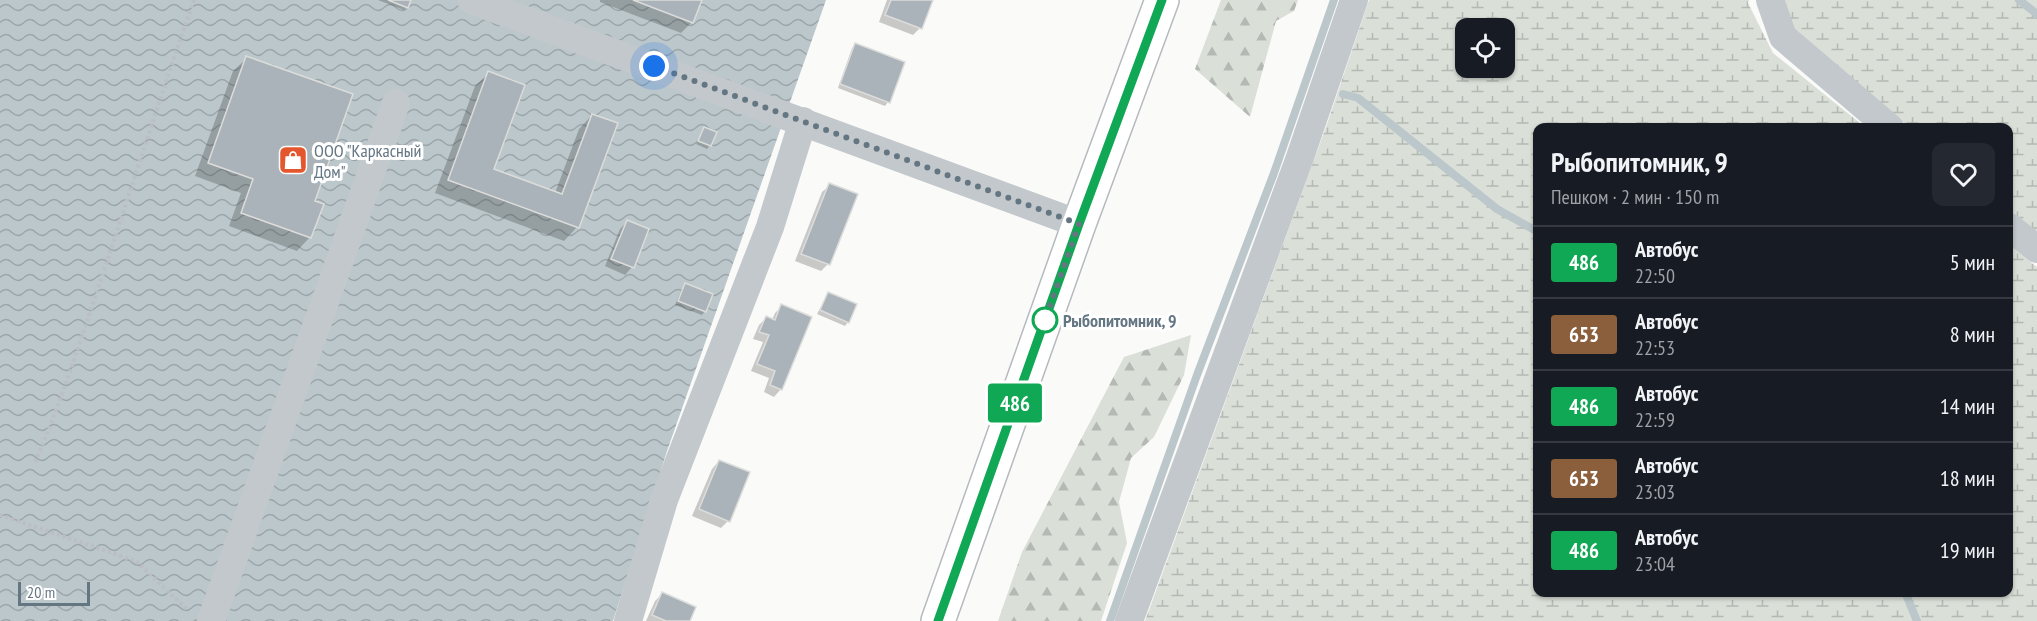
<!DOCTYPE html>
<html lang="ru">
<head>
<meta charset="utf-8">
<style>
  :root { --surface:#171b24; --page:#242831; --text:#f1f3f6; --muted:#9ea1a6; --line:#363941 }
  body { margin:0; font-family:"PT Sans Narrow",sans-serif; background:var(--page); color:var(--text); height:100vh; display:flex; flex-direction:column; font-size:22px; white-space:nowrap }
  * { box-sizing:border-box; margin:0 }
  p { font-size:20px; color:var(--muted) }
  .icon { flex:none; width:33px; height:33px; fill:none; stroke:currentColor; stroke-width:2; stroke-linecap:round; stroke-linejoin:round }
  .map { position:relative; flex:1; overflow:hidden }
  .details { position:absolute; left:1533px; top:123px; width:480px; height:474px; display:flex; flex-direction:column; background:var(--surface); border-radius:12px; box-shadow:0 2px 4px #0004 }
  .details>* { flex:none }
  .badge { padding:0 12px; border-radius:4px; font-size:21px; line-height:39px }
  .controls { position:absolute; left:1455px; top:18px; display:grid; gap:12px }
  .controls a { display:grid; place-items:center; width:60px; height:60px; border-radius:12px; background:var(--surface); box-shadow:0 2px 4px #0004; font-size:30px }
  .scale { position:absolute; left:18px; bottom:15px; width:72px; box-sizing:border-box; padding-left:6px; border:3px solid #657683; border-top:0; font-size:16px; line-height:21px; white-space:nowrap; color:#657683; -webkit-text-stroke:4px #fff; paint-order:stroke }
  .you { position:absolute; width:30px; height:30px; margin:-15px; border:4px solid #fff; border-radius:50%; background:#1a73e8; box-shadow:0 0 0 9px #1a73e833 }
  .map>.badge { position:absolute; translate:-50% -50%; box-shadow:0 0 0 3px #fff }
  .round { display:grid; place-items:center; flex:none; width:63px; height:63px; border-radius:12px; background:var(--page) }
  .overview { display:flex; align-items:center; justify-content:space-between; height:102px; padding:0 18px }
  h1 { font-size:28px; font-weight:700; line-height:45px }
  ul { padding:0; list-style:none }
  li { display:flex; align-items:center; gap:18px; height:72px; padding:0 18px; border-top:2px solid var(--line) }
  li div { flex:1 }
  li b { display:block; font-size:22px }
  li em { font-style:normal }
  li .badge { min-width:66px; font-weight:700; text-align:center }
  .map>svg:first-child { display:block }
  .forest { fill:url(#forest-firs) }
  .wetland { fill:url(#wetland-marsh); fill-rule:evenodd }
  .water { fill:url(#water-waves) }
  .shadow { fill:#0003 }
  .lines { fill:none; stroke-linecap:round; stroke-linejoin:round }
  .stream { stroke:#bbc7cb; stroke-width:8 }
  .building { fill:#aab3b9; stroke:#dcdcda; stroke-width:1.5 }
  .major-casing { stroke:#b5babe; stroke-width:36 }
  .path { stroke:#bbbfc2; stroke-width:4; stroke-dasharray:3 3; stroke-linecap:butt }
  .minor { stroke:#c3c8cc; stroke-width:28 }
  .major { stroke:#fff; stroke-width:33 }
  .line-casing { stroke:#fff; stroke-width:14 }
  .line { stroke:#10a855; stroke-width:9 }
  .walk { stroke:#657683; stroke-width:6; stroke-dasharray:0 10.8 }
  .stop-dot { fill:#fff; stroke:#10a855; stroke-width:3 }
  .labels { text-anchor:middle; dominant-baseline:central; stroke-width:6; stroke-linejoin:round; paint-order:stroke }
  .poi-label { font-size:18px; fill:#657683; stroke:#fff; text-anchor:start }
  .stop-label { font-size:18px; font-weight:bold; fill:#657683; stroke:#fff; text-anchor:start }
</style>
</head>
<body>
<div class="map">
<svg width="2037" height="621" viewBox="0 0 2037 621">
  <defs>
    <pattern id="forest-firs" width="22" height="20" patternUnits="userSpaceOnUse" patternTransform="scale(1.5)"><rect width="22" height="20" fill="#dadfd7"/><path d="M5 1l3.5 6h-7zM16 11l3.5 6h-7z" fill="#b4b9b4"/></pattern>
    <pattern id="wetland-marsh" width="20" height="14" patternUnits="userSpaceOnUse" patternTransform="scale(1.5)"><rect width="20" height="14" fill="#dadfd7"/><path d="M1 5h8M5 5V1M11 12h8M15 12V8" fill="none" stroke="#b4b9b4"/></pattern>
    <pattern id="water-waves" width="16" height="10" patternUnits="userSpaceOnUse" patternTransform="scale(1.5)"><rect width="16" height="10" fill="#bbc7cb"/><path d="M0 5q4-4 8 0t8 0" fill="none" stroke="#9ca6aa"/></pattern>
  </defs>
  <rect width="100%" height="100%" fill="#fafaf8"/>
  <!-- forest -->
  <g class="forest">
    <path d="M1221 0H1298L1294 11 1276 21 1250 117 1195 69Z"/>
    <path d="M1191 335 1184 375 1154 437 1131 458 1119 502 1127 543 1101 621H998L1022 552 1124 357Z"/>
  </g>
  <!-- wetland -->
  <g class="wetland">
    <path d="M1369 0H1749L1748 3 1773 53 1865 127 1538 128V592H2008L2009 244 2037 267V621H1145L1326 127ZM1466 28H1504V68H1466Z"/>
    <path d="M1782 0H2037V232L2009 209 2008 128 1909 127 1791 31Z"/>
  </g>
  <!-- water -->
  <path class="water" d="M0 0H826L667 451 613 621H0Z"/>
  <!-- shadow -->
  <g class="shadow">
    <path d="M378 0H410L404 10Z"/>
    <path d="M600 0H700L692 22 681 33 600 2Z"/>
    <path d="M887 0H931L920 28 913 35 879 22Z"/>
    <path d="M856 45 888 102 885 106 838 88 852 48Z"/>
    <path d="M247 58 313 202 310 237 297 251 229 226 241 193 195 176 233 71Z"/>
    <path d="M489 73 492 170 555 193 579 129 592 115 616 124 577 227 564 241 435 193 475 86Z"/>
    <path d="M705 128 710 145 707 149 696 144Z"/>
    <path d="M830 185 828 264 821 271 795 261 822 192Z"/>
    <path d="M627 222 647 230 632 267 625 275 605 266 620 229Z"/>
    <path d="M685 285 705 311 702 315 675 305 682 289Z"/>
    <path d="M828 294 848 322 845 326 817 314Z"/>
    <path d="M782 306 781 389 774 397 764 392 769 378 751 371 763 342 753 339 759 325 766 318 772 320 775 313Z"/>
    <path d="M719 461 728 521 721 528 692 516 712 469Z"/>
    <path d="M662 594 689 621H646L655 601Z"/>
  </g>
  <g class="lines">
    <!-- stream -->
    <g class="stream">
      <path d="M2019 0 2037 14"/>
      <path d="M1343 94 1358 98 1497 209 1538 232"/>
      <path d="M1905 592 1917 621"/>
      <path d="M1110 621 1197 375 1274 173 1334 0"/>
    </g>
  </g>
  <!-- building -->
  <g class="building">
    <path d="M388 0H411L408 8Z"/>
    <path d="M633 0H702L693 23Z"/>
    <path d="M891 0H933L922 29 885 15Z"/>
    <path d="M855 43 905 62 890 103 840 84Z"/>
    <path d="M246 56 353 94 315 201 324 204 311 238 241 213 253 179 208 163Z"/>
    <path d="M488 71 525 85 494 169 562 194 592 114 618 123 579 228 448 180Z"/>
    <path d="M704 127 717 132 711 146 698 141Z"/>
    <path d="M829 183 858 194 830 265 801 254Z"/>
    <path d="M627 220 649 229 634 268 611 259Z"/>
    <path d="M685 283 713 294 706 312 678 301Z"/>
    <path d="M828 292 857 304 849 323 820 310Z"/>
    <path d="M781 304 812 317 782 390 770 385 775 371 757 364 769 335 759 332 766 316 775 320Z"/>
    <path d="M719 460 750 472 730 522 699 509Z"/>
    <path d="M662 592 696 607 690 621H666L652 615Z"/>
  </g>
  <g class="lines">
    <!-- major casing -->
    <g class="major-casing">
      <path id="major" d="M938 621 1079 224 1162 0"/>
    </g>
    <!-- path -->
    <g class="path">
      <path d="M35 462C59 407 77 351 96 294 129 196 160 97 194 0"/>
      <path d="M0 515 136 561 188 610"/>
    </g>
    <!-- minor -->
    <g class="minor">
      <path d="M471 0 1079 224"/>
      <path d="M1770 0 1783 37 1890 128"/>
      <path d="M2008 226 2037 249"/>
      <path d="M211 621 396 103"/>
      <path d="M628 621 664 500 770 227 803 121"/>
      <path d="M1129 621 1299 160 1354 0"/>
    </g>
    <!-- major -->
    <use href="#major" class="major"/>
  </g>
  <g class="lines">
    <!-- line casing -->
    <g class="line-casing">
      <path id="line" d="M938 621 1079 224 1162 0"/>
    </g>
    <!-- line -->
    <use href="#line" class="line"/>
    <!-- walk -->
    <path class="walk" d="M654 66 1079 224 1045 320"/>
  </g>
  <!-- icons -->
  <defs>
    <g id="shop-square" transform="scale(1.5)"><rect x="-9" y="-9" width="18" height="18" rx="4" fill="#e4572e" stroke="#fff"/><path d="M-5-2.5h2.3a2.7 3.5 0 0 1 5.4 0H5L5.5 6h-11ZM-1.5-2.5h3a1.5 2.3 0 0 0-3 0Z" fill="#fff"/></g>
  </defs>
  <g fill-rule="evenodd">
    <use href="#shop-square" x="293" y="160"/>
  </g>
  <!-- markers -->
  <circle class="stop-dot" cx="1045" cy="320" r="12"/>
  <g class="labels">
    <!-- poi labels -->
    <g class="poi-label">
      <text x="314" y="150">ООО "Каркасный<tspan x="314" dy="21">Дом"</tspan></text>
    </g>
    <!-- stop labels -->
    <g class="stop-label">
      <text x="1063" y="320">Рыбопитомник, 9</text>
    </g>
  </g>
</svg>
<div class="controls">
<a><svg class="icon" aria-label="locate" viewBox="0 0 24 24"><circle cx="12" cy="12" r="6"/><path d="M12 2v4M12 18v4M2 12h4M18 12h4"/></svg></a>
</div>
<div class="scale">20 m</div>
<div class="you" style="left:654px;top:66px"></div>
<b class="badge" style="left:1015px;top:403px;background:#10a855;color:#fff">486</b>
<section class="details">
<div class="overview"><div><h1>Рыбопитомник, 9</h1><p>Пешком · 2 мин · 150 m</p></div><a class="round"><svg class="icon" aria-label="heart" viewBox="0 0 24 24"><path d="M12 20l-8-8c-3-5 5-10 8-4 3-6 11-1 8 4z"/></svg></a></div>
<ul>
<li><span class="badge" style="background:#10a855;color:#fff">486</span><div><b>Автобус</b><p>22:50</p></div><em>5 мин</em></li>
<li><span class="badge" style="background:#8b5e3c;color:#fff">653</span><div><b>Автобус</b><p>22:53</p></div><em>8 мин</em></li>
<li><span class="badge" style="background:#10a855;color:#fff">486</span><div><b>Автобус</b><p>22:59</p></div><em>14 мин</em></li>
<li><span class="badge" style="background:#8b5e3c;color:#fff">653</span><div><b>Автобус</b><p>23:03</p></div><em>18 мин</em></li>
<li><span class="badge" style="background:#10a855;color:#fff">486</span><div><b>Автобус</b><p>23:04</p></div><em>19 мин</em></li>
</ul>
</section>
</div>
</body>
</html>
